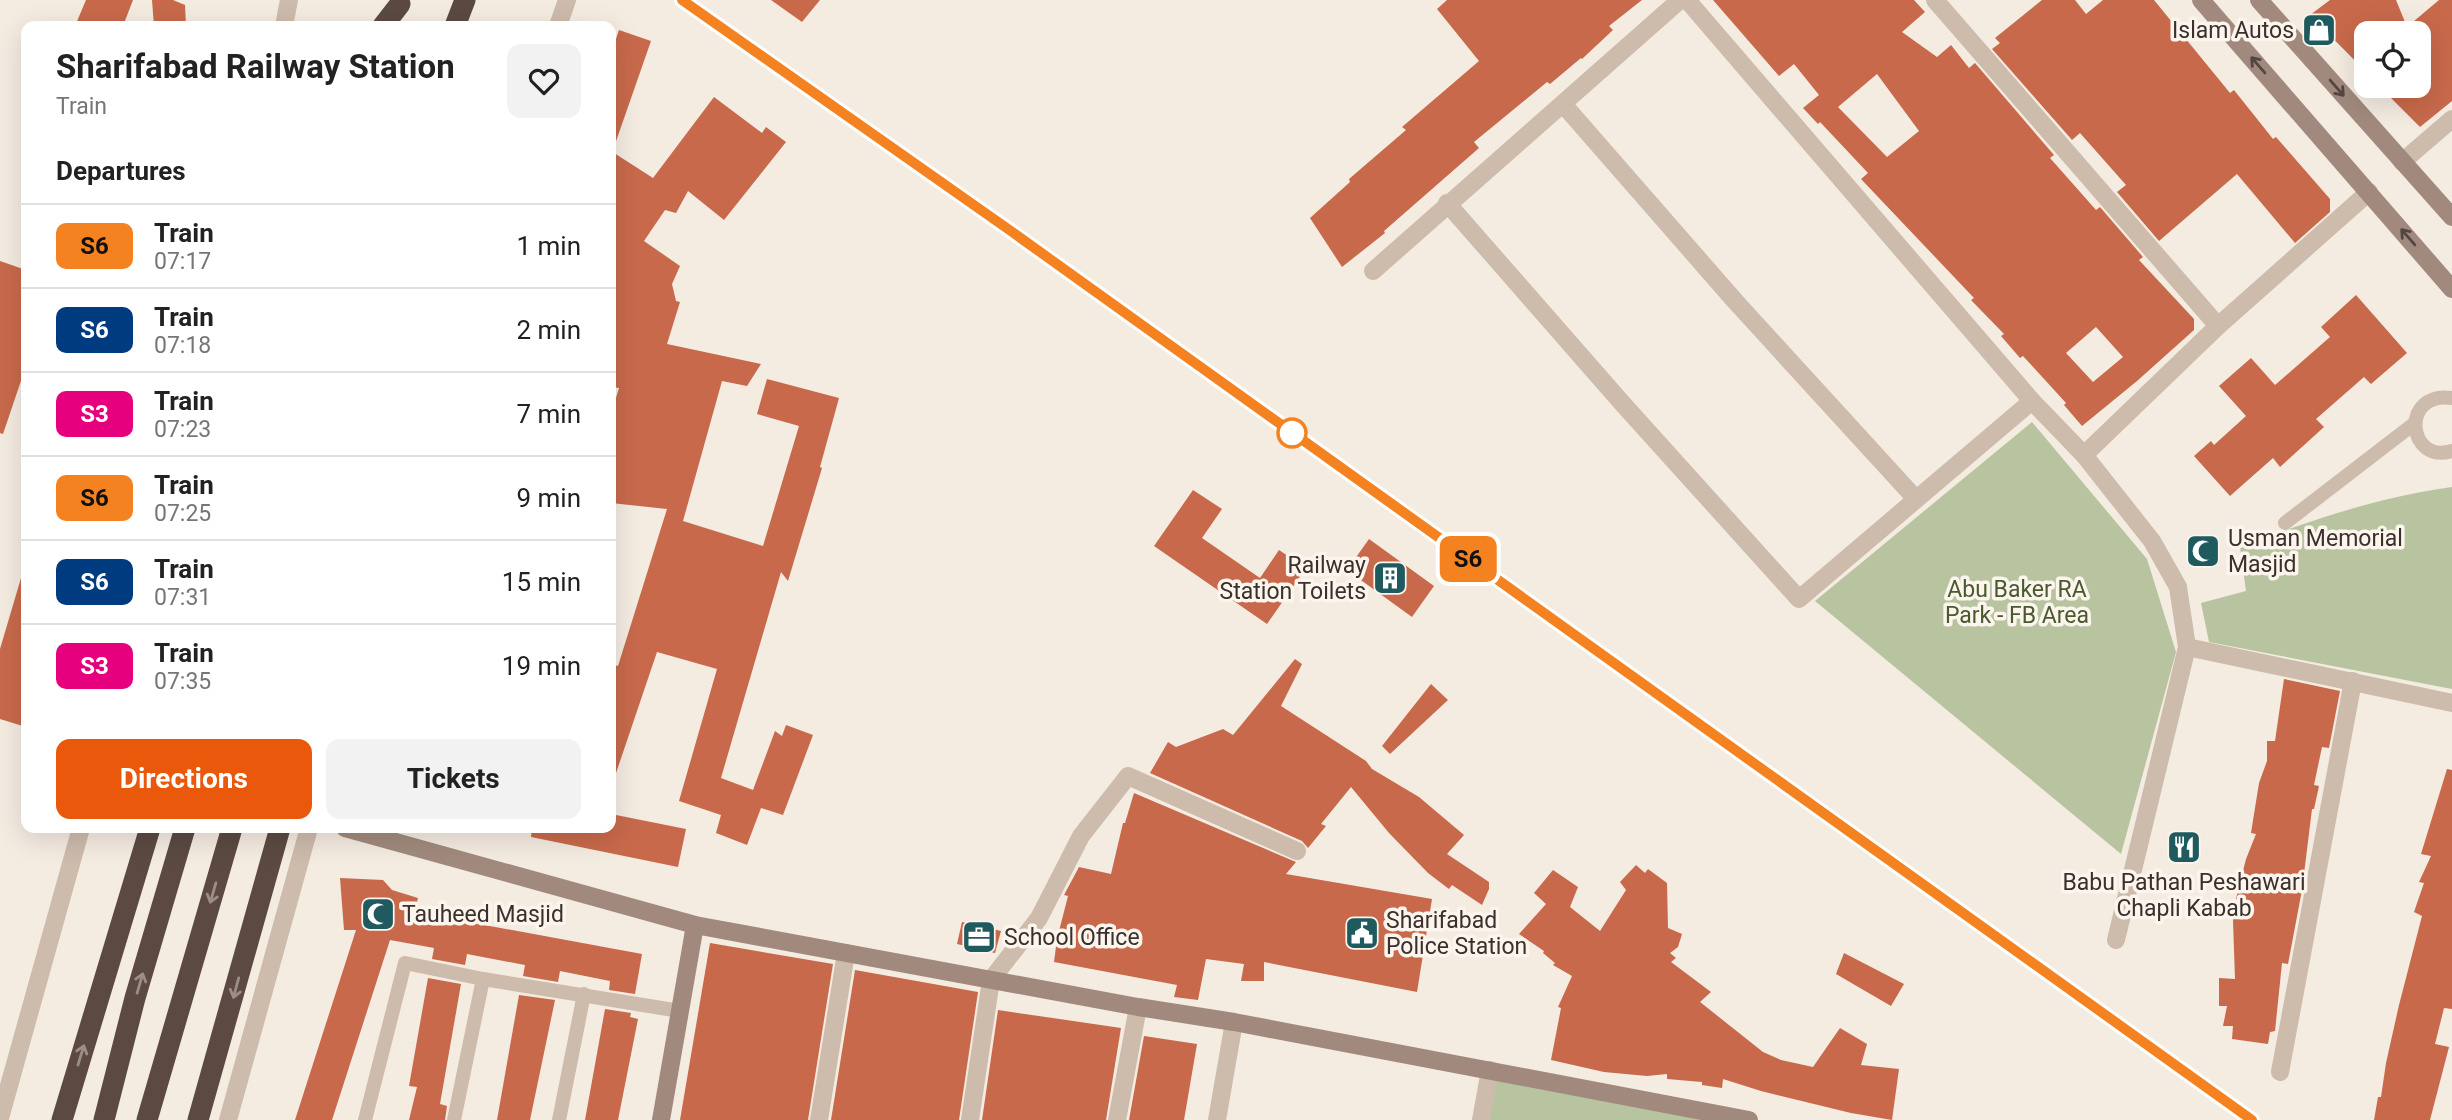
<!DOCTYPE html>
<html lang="en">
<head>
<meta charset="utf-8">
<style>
  :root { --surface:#fff; --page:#f2f2f2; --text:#222; --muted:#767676; --line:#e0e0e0; --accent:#ea580c }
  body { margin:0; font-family:Roboto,sans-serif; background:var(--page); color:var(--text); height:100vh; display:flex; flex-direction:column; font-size:26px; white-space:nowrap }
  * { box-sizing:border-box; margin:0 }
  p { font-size:23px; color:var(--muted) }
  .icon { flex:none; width:38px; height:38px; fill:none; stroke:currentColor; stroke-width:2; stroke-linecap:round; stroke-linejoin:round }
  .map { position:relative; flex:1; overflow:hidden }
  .panel { position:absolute; left:21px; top:21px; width:595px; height:812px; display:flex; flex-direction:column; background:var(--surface); border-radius:14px; box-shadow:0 7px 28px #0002 }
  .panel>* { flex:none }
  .badge { padding:0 14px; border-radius:10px; font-size:24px; line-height:46px }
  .buttons { position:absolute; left:2354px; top:21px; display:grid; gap:14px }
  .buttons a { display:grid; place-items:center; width:77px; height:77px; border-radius:14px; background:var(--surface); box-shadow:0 7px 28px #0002; font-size:35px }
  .map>.badge { position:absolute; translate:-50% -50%; box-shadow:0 0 0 4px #fff }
  h2 { padding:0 35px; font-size:26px; line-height:63px }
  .round { display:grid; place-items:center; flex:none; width:74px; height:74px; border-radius:14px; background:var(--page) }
  .headline { display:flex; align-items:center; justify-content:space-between; height:119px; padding:0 35px }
  h1 { font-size:33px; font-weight:700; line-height:52px }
  .cta { display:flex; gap:14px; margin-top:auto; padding:14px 35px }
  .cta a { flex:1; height:80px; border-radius:14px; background:var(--accent); color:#fff; font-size:28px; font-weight:700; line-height:80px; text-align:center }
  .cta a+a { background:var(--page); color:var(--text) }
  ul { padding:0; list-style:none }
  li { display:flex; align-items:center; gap:21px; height:84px; padding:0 35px; border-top:2px solid var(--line) }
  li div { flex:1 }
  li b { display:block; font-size:26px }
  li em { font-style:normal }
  li .badge { min-width:77px; font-weight:700; text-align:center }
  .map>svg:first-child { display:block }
  .green { fill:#b8c4a0 }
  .building { fill:#c8694b; fill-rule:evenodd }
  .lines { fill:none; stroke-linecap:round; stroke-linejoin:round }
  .lane { stroke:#cdbbac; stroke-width:14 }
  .street { stroke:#cdbbac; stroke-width:18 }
  .secondary { stroke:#a18a7d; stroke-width:18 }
  .highway { stroke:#5c4a42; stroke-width:21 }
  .rail { stroke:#3b302b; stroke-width:5; stroke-dasharray:2 5; stroke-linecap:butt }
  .oneway { stroke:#544640 }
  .oneway2 { stroke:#9c8e87 }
  .line-casing { stroke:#fff; stroke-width:16 }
  .line { stroke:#f58220; stroke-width:10 }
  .stop-dot { fill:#fff; stroke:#f58220; stroke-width:3.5 }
  .labels { text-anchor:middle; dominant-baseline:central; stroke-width:7; stroke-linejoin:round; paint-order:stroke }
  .poi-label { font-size:23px; fill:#3b302b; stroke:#fbf5ee; text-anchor:start }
  .park-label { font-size:23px; fill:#4a5a2e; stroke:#fbf5ee }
</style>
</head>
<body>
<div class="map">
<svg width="2452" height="1120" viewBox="0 0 2452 1120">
  <rect width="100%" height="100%" fill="#f4ebe1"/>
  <!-- green -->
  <g class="green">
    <path d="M2032 422 2147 559 2176 652 2121 854 1815 601Z"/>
    <path d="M2452 487V689L2209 642 2201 603 2246 591 2240 547C2308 521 2379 497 2452 487Z"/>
    <path d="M1487 1072 1702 1120H1479Z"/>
  </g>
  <!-- building -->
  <g class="building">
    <path d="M86 0H133L123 26H75Z"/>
    <path d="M152 0H173L185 5 186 26H154Z"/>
    <path d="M771 0H820L802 22Z"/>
    <path d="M1447 0H1642L1609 26 1613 30 1582 59 1581 58 1550 84 1547 82 1474 142 1479 148 1384 231 1385 233 1342 267 1310 218 1350 182 1349 179 1406 130 1402 127 1479 61 1437 9Z"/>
    <path d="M1713 0H1914L1925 12 1902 32 1937 57 1951 45 1969 68 1975 63 2054 155 2050 158 2096 210 2100 207 2143 257 2139 260 2194 319V330L2137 381 2082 426 2064 405 2066 403 2023 356 2020 358 2001 336 2004 334 1971 300 1974 298 1861 179 1868 173 1820 122 1818 124 1803 108 1819 95 1794 64 1779 76ZM1877 74 1919 131 1887 157 1838 107ZM2096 327 2123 357 2093 382 2066 353Z"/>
    <path d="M2042 0H2075L2086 14 2103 0H2154L2230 93 2234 90 2273 139 2276 137 2330 199V212L2295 243 2237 174 2159 241 2117 192 2126 185 2080 133 2072 140 1992 49 2000 43 1995 38Z"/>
    <path d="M2330 0H2396L2407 27 2439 0H2452V101L2420 127 2379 86H2418V33H2366V72L2310 15Z"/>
    <path d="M619 30 651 41 614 147H611V54Z"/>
    <path d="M714 97 762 133 766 127 786 142 724 220 688 191 676 213 665 210 644 241 680 266 672 284 676 301 680 302 667 344 761 364 747 386 722 381 683 521 763 546 799 426 757 414 767 379 839 398 820 467 822 468 788 581 781 572 721 778 753 790 775 731 782 736 786 725 813 735 783 815 761 808 747 845 716 833 721 815 679 801 717 669 657 652 614 779H611V664L618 666 667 509 611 503V414L619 388 611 387V151L653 178Z"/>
    <path d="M0 261 26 270V366L3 434 0 433Z"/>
    <path d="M2356 295 2407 353 2371 384 2364 377 2316 419 2324 427 2280 467 2273 458 2230 496 2194 456 2211 441 2214 445 2246 416 2219 386 2251 358 2275 385 2330 337 2321 327Z"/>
    <path d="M1193 490 1222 509 1202 538 1260 578 1279 550 1306 568 1267 624 1154 546Z"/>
    <path d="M1369 539 1434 586 1412 617 1347 570Z"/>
    <path d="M21 578 26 579V727L0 719V649Z"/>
    <path d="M1295 659 1302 664 1281 706 1366 761 1372 769 1419 797 1464 835 1447 854 1489 882V889L1482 905 1452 885 1449 889 1428 873 1389 833 1351 787 1321 824 1326 826 1308 848 1302 841 1150 773 1168 742 1176 747 1223 729 1233 735Z"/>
    <path d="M2284 679 2340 691 2329 748 2322 747 2314 785 2319 786 2314 809H2312L2302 890 2288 964 2282 963 2275 1031 2270 1032 2268 1044 2232 1039 2233 1026H2223L2227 1006H2219V978L2235 979 2233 921 2238 900 2236 899 2246 859 2256 834 2251 833 2259 783 2267 761V741H2275Z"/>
    <path d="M1431 684 1448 700 1390 754 1382 746Z"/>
    <path d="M2447 769 2452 770V1009L2444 1008 2435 1044 2449 1047 2430 1120H2374L2378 1097H2381L2386 1063 2399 1005 2422 916 2414 912 2424 883 2419 882 2431 856 2421 854Z"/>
    <path d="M1134 793 1296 862 1286 874 1432 899 1417 992 1264 962V981H1241L1244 964 1206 959 1198 1000 1174 997 1177 985 1054 962 1057 939 1068 896 1064 895 1079 867 1111 874 1123 823H1125Z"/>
    <path d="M611 814 686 829 678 867 531 837 532 828H611Z"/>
    <path d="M1636 865 1645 873 1648 869 1667 883 1668 928 1682 934 1678 947 1670 953 1676 958 1671 962 1711 992 1700 1002 1763 1052 1781 1060 1813 1067 1840 1028 1867 1044 1861 1065 1899 1069 1892 1120 1851 1113 1761 1091 1723 1079 1722 1088 1702 1085V1082L1667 1079V1074L1647 1076 1604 1072 1551 1060 1561 1008 1558 1007 1572 976 1553 965 1555 963 1543 953 1544 951 1519 934 1546 904 1534 893 1553 870 1578 887 1570 907 1600 931 1626 890 1620 882Z"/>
    <path d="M340 878 383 880 392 890 418 898 414 912 642 954 635 994 609 990 610 981 560 971 558 982 523 976 525 965 467 954 465 965 432 959 434 948 390 940 332 1120H295L356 930H344Z"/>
    <path d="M962 922 1001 931 995 953 957 944Z"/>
    <path d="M710 943 833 964 808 1120H680Z"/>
    <path d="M1844 953 1904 984 1891 1006 1836 974Z"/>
    <path d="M855 970 978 992 959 1120H831Z"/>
    <path d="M428 978 461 984 440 1104 447 1106 445 1120H409L417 1087 409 1086Z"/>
    <path d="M519 995 555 1000 530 1120H497Z"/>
    <path d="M605 1009 631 1013 630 1017 638 1019 618 1120H585Z"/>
    <path d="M998 1010 1121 1028 1106 1120H982Z"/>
    <path d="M1144 1036 1197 1044 1184 1120H1129Z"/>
  </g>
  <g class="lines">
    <!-- lane -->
    <g class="lane">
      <path d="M2452 398C2399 391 2408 465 2452 451"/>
      <path d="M2285 523 2415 423"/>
      <path d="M365 1120 405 963 483 979 680 1011"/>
      <path d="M454 1120 483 979"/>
      <path d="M559 1120 584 994"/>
    </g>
    <!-- street -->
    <g class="street">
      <path d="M1687 0 2032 401 2084 455 2152 541 2178 587 2187 647 2116 940"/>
      <path d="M1935 0 2218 326"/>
      <path d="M284 26 289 0"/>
      <path d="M558 26 567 0"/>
      <path d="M1563 104 1735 301 1916 499"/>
      <path d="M2402 162 2452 119"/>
      <path d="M1447 203 1622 403 1799 599 2032 401"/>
      <path d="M1373 271 1680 0"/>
      <path d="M2084 455 2218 326 2369 192"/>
      <path d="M2187 647 2452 703"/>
      <path d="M2280 1072 2353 681"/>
      <path d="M0 1118 81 828"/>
      <path d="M228 1120 309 828"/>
      <path d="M819 1120 846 953"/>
      <path d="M970 1120 991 980 1039 918 1081 836 1128 776 1297 851"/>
      <path d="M1117 1120 1138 1007"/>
      <path d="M1217 1120 1234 1022"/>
      <path d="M1481 1120 1490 1070"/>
    </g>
    <!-- secondary -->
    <g class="secondary">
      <path d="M2201 0 2452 289"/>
      <path d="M2259 0 2452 217"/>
      <path d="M345 828 695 925 1138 1007 1234 1022 1749 1120"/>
      <path d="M661 1120 695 925"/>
    </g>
    <!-- highway -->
    <g class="highway">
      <path d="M383 26 400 4"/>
      <path d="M455 26 465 0"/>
      <path d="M62 1120 150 828"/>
      <path d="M104 1120 135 998 185 828"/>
      <path d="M147 1120 232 828"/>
      <path d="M198 1120 280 828"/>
    </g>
    <!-- rail -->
    <path class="rail" d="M682 0 1864 840 2252 1120"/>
  </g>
  <!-- one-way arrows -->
  <defs><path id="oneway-shaft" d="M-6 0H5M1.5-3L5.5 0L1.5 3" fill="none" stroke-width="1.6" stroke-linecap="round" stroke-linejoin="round" transform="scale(1.75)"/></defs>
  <g class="oneway">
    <use href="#oneway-shaft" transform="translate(2258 65) rotate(-131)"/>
    <use href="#oneway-shaft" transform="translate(2337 88) rotate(49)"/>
    <use href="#oneway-shaft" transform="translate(2408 237) rotate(-131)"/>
  </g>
  <g class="oneway2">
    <use href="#oneway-shaft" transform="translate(213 893) rotate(106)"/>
    <use href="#oneway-shaft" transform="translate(140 983) rotate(-74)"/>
    <use href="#oneway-shaft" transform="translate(236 988) rotate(105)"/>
    <use href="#oneway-shaft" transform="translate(81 1055) rotate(-73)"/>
  </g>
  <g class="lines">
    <!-- line casing -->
    <g class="line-casing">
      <path id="line" d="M682 0 1008 229 2252 1120"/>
    </g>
    <!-- line -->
    <use href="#line" class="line"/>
  </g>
  <!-- icons -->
  <defs>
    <g id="shop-square" transform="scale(1.75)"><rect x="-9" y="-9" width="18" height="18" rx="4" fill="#1f5a5e" stroke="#fbf5ee"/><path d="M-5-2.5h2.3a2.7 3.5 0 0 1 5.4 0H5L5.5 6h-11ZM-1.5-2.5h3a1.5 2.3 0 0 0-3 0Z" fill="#fff"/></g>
    <g id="mosque-square" transform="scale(1.75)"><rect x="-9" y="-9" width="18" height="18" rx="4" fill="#1f5a5e" stroke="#fbf5ee"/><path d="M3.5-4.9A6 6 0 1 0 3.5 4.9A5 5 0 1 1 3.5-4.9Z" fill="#fff"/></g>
    <g id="building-square" transform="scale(1.75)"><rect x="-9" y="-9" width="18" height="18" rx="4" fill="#1f5a5e" stroke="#fbf5ee"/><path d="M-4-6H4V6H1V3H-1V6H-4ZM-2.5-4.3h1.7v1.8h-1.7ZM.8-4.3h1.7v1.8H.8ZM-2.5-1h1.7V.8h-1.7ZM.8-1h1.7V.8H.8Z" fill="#fff"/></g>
    <g id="restaurant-square" transform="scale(1.75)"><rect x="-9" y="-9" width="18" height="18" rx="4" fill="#1f5a5e" stroke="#fbf5ee"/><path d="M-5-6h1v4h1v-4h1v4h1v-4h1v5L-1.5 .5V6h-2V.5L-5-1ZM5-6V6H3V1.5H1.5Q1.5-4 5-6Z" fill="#fff"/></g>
    <g id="civic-square" transform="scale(1.75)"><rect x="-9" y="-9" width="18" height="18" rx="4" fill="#1f5a5e" stroke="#fbf5ee"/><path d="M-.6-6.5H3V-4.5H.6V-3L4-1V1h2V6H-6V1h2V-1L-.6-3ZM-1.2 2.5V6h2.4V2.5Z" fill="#fff"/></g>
    <g id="office-square" transform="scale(1.75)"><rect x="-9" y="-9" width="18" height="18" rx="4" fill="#1f5a5e" stroke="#fbf5ee"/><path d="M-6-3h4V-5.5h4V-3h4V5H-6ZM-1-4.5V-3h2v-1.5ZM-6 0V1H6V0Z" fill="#fff"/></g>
  </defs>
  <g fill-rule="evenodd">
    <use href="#shop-square" x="2319" y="30"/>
    <use href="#mosque-square" x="2203" y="551"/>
    <use href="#building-square" x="1390" y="578"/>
    <use href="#restaurant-square" x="2184" y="847"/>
    <use href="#mosque-square" x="378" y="914"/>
    <use href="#civic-square" x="1362" y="933"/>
    <use href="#office-square" x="979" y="937"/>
  </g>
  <!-- markers -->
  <circle class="stop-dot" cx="1292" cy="433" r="14"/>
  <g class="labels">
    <!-- poi labels -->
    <g class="poi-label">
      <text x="2294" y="30" text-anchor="end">Islam Autos</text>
      <text x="2228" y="538">Usman Memorial<tspan x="2228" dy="26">Masjid</tspan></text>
      <text x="1366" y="565" text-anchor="end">Railway<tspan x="1366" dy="26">Station Toilets</tspan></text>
      <text x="2184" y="882" text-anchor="middle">Babu Pathan Peshawari<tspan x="2184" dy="26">Chapli Kabab</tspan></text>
      <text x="402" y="914">Tauheed Masjid</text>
      <text x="1386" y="920">Sharifabad<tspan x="1386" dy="26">Police Station</tspan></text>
      <text x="1004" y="937">School Office</text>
    </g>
    <!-- park labels -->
    <g class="park-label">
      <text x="2017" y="589">Abu Baker RA<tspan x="2017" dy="26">Park - FB Area</tspan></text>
    </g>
  </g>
</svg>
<div class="buttons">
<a><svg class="icon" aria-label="locate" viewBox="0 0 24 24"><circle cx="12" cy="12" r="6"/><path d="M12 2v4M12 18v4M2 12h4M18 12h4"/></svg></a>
</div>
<b class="badge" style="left:1468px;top:559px;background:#f58220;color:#111">S6</b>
<section class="panel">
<div class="headline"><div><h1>Sharifabad Railway Station</h1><p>Train</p></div><a class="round"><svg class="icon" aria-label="heart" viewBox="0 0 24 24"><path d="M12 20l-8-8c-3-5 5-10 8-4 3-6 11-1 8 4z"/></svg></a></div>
<h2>Departures</h2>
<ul>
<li><span class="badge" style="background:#f58220;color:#111">S6</span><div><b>Train</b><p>07:17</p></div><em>1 min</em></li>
<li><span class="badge" style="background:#003b80;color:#fff">S6</span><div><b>Train</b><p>07:18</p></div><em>2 min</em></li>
<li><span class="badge" style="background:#e6007e;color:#fff">S3</span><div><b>Train</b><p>07:23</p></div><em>7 min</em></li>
<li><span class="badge" style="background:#f58220;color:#111">S6</span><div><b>Train</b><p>07:25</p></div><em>9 min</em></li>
<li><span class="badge" style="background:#003b80;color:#fff">S6</span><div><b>Train</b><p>07:31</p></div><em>15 min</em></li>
<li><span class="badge" style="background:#e6007e;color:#fff">S3</span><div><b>Train</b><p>07:35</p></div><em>19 min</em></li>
</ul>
<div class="cta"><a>Directions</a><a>Tickets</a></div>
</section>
</div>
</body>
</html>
